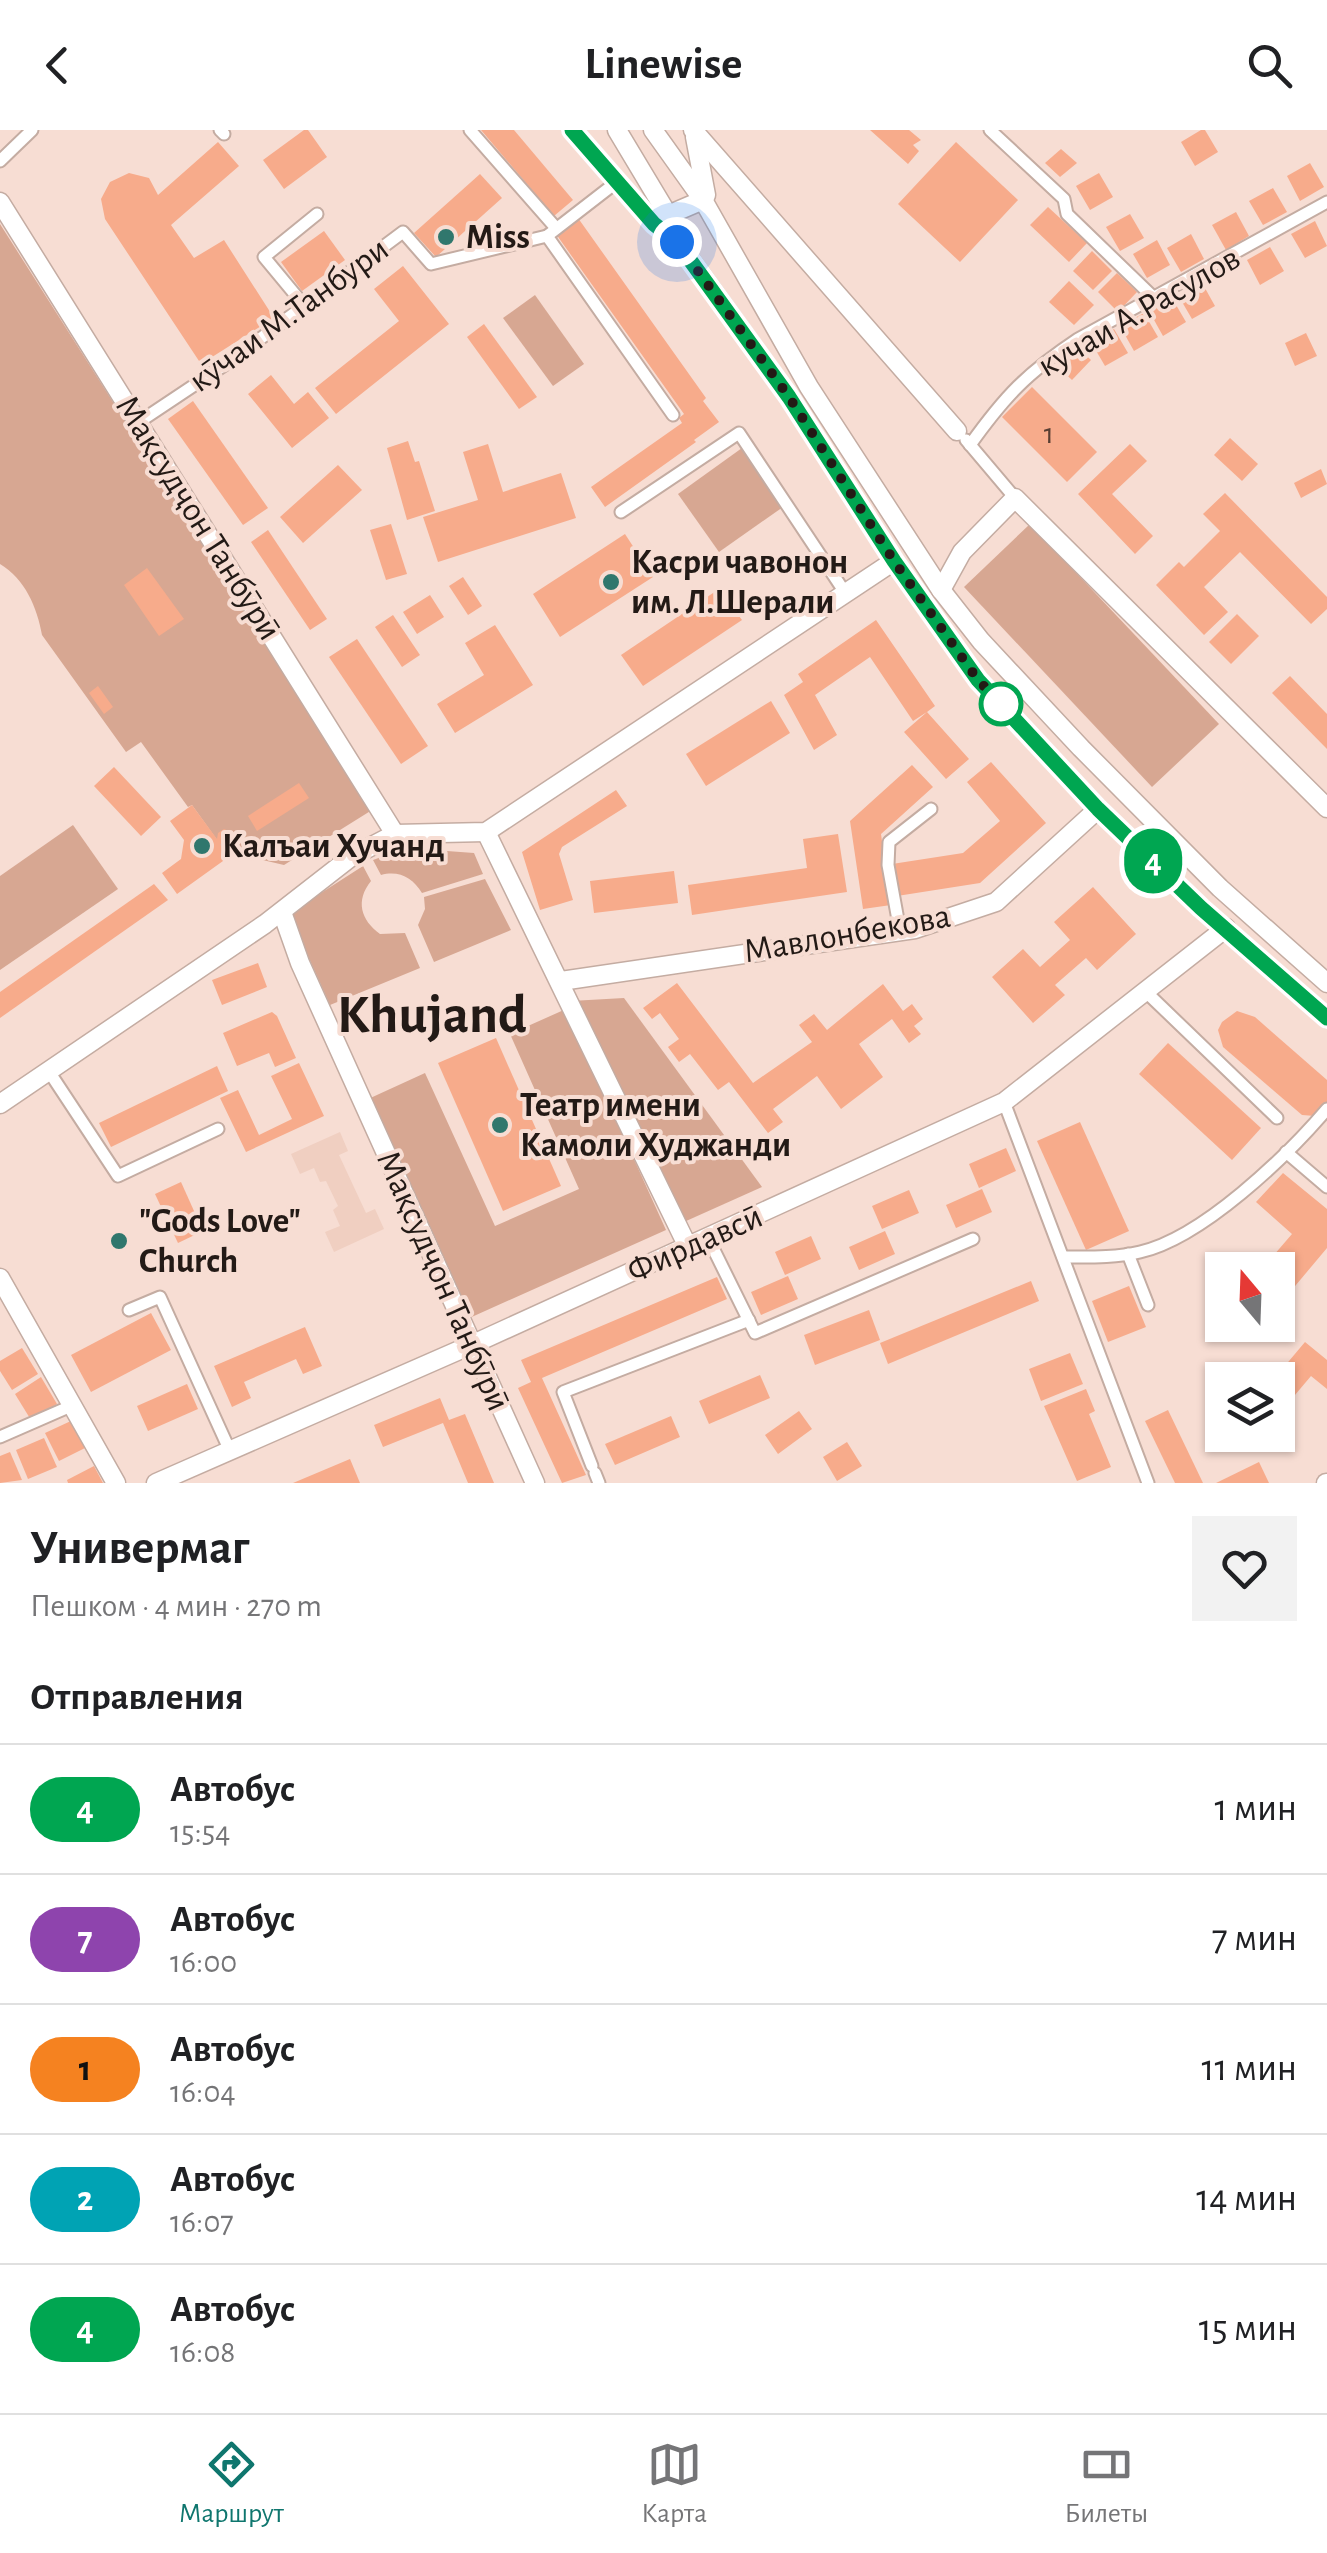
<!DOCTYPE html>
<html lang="ru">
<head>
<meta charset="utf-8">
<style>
  :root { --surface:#fff; --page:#f2f2f2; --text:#202124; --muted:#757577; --line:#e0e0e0; --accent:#0f766e }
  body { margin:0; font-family:"Alegreya Sans",sans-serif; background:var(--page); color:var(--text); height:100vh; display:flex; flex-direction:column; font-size:38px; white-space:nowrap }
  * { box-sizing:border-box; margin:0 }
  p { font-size:32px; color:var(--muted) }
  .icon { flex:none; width:55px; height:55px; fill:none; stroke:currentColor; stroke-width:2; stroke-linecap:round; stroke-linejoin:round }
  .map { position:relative; height:1353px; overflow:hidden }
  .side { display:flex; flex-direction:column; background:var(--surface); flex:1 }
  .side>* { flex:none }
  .badge { padding:0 20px; border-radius:32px; font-size:35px; line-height:65px }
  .needle { width:65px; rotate:341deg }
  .fabs { position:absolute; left:1205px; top:1122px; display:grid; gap:20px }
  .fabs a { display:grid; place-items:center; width:90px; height:90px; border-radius:0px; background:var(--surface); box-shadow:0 2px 8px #0004; font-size:50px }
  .you { position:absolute; width:50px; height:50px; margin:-25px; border:8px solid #fff; border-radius:50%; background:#1a73e8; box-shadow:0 0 0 15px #1a73e833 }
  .map>.badge { position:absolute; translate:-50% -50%; box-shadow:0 0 0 5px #fff }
  h2 { padding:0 30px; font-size:38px; line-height:90px }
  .round { display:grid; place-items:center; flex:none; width:105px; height:105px; border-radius:0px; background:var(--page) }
  .overview { display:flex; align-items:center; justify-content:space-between; height:170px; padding:0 30px }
  h1 { font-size:48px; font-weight:700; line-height:75px }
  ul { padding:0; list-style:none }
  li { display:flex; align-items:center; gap:30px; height:130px; padding:0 30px; border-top:2px solid var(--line) }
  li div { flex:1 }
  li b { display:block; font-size:38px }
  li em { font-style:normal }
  li .badge { min-width:110px; font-weight:700; text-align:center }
  header { display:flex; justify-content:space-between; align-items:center; height:130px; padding:0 30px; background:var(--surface); font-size:45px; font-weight:700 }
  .dock { display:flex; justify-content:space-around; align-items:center; height:140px; border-top:2px solid var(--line); background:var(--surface); font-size:28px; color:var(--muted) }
  .dock a { display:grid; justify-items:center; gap:5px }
  .dock .current { color:var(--accent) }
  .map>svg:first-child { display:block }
  .built { fill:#f0cfc1 }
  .green { fill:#d7a792 }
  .building { fill:#f7ab8b }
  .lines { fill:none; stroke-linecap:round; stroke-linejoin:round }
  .street-casing { stroke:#c4aca2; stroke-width:15 }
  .secondary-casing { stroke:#c4aca2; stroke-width:21 }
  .primary-casing { stroke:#c4aca2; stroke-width:21 }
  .street { stroke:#fff; stroke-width:11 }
  .secondary { stroke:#fff; stroke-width:18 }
  .primary { stroke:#fff; stroke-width:18 }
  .line-casing { stroke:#fff; stroke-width:22 }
  .line { stroke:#00a651; stroke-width:15 }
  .walk { stroke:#231a16; stroke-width:10; stroke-dasharray:0 18 }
  .poi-dot { fill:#30776d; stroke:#f7ddd3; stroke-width:4 }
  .stop-dot { fill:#fff; stroke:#00a651; stroke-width:5 }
  .labels { text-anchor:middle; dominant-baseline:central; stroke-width:8; stroke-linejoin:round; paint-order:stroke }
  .number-label { font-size:30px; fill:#583e33 }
  .poi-label { font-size:35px; font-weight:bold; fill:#231a16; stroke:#f7ddd3; text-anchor:start }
  .street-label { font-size:35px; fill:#231a16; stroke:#f7ddd3 }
  .town-label { font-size:55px; font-weight:bold; fill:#231a16; stroke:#f7ddd3 }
</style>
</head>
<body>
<header><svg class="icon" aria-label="back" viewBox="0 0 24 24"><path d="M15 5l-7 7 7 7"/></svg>Linewise<svg class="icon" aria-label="search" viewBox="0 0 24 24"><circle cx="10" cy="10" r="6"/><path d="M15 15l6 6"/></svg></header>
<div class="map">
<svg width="1327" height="1353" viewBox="0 0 1327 1353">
  <rect width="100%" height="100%" fill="#f7ddd3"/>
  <!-- built -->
  <path class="built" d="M340 1002 348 1021 339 1025 366 1083 375 1079 384 1099 334 1122 325 1102 340 1096 333 1080 338 1076 326 1051 320 1052 314 1038 300 1044 291 1024Z"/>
  <!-- green -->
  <g class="green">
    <path d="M0 94 372 680 284 735 225 721 192 675 188 677 141 612 126 622 42 505C37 477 25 449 0 434Z"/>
    <path d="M535 165 584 234 553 256 503 188Z"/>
    <path d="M742 318 783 377 719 422 678 364Z"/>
    <path d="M1030 394 1219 594 1152 657 964 457Z"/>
    <path d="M73 695 118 759 0 840V746Z"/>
    <path d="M406 718 474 723 483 744 422 763C413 748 399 740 381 745L373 730Z"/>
    <path d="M363 736 371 751C355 771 361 790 380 804L405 803 420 838 330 875 293 793V781Z"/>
    <path d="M485 749 511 800 434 832 418 795 425 779 424 767Z"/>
    <path d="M624 868 762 1057 675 1096 571 871Z"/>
    <path d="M566 879 666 1100 465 1190 366 970 425 943 495 1096 579 1059 510 904Z"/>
  </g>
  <!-- building -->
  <g class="building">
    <path d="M304 0H308L327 27 284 59 263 30Z"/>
    <path d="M481 0H514L573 70 554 86Z"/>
    <path d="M870 0H909L921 10 913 15 919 21 908 34Z"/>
    <path d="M1201 0H1205L1218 22 1195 36 1181 12Z"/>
    <path d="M218 12 239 36 171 95 194 128 224 110 274 188 201 234 105 89 101 69 110 52 129 43 149 48 158 65Z"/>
    <path d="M956 12 1018 70 960 132 898 74Z"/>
    <path d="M1061 19 1077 33 1060 47 1045 33Z"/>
    <path d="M1310 33 1324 57 1300 71 1287 46Z"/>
    <path d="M1099 43 1113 67 1090 80 1076 56Z"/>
    <path d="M480 44 502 68 436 127 414 103Z"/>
    <path d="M1273 58 1287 82 1263 95 1249 71Z"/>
    <path d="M1048 77 1087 113 1069 132 1030 95Z"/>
    <path d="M1236 82 1249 106 1226 120 1212 95Z"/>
    <path d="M1130 84 1144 108 1120 121 1106 97Z"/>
    <path d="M578 88 706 268 703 271 719 292 694 310 696 312 605 377 591 357 682 293 679 288 684 284 556 104Z"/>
    <path d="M1315 91 1327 116 1305 128 1291 104Z"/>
    <path d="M324 101 345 130 302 161 281 132Z"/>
    <path d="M1191 104 1204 129 1181 142 1167 118Z"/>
    <path d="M1157 110 1170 135 1147 148 1133 124Z"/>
    <path d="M1270 117 1284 141 1260 155 1247 130Z"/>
    <path d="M1092 121 1112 141 1093 160 1073 141Z"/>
    <path d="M403 136 449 194 336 284 315 258 399 191 374 159Z"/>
    <path d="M1117 143 1137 162 1118 182 1098 162Z"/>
    <path d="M1069 151 1094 175 1074 195 1049 172Z"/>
    <path d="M1201 151 1215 176 1192 189 1178 165Z"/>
    <path d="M1172 168 1186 192 1163 206 1149 181Z"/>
    <path d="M1144 183 1158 207 1134 221 1120 196Z"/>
    <path d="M484 194 537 267 519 279 467 207Z"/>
    <path d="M1114 199 1128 223 1105 236 1091 212Z"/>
    <path d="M1306 203 1317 226 1295 236 1285 213Z"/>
    <path d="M1078 218 1091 230 1072 250 1059 238Z"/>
    <path d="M271 245 294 274 308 262 329 288 292 318 248 264Z"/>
    <path d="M1032 257 1097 322 1067 352 1002 287Z"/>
    <path d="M193 271 268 378 243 395 168 289Z"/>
    <path d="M1230 308 1258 334 1242 351 1214 325Z"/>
    <path d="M408 311 415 332 419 331 435 381 407 390 387 318Z"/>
    <path d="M488 314 503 362 561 343 576 388 438 432 423 387 478 370 463 322Z"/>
    <path d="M1130 314 1147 331 1112 364 1153 406 1135 424 1078 364Z"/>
    <path d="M338 335 362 360 303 413 280 387Z"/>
    <path d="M1321 339 1327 354 1301 368 1294 353Z"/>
    <path d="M1225 363 1327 467V479L1311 494 1240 422 1204 457 1228 482 1204 505 1156 455 1179 432 1184 437 1220 401 1203 384Z"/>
    <path d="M391 394 407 444 386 450 370 400Z"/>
    <path d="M268 400 327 489 310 500 251 412Z"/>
    <path d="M625 404 653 447 560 507 533 464Z"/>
    <path d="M147 438 184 489 159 506 124 455Z"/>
    <path d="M463 447 482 476 468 485 449 456Z"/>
    <path d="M719 459 742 490 643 556 621 525Z"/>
    <path d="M430 465 444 487 417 504 403 482Z"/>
    <path d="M1237 484 1259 506 1231 534 1209 512Z"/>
    <path d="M393 485 420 525 402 537 375 497Z"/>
    <path d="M876 490 935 576 927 582 969 629 946 649 904 602 927 582 913 591 870 527 815 565 837 605 814 620 784 565 803 552 798 544Z"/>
    <path d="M495 495 533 555 455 603 437 574 484 545 465 513Z"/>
    <path d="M357 509 428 616 401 634 329 527Z"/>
    <path d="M1290 546 1327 584V619L1272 563Z"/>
    <path d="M98 556 113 577 104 584 89 563Z"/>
    <path d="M771 571 790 603 706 656 686 624Z"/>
    <path d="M991 632 1046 693 980 753 897 766 892 734 963 723 1000 691 967 652Z"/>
    <path d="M912 635 933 657 881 704 891 775 863 779 850 691Z"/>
    <path d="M114 637 161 687 141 706 94 656Z"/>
    <path d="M299 653 309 668 257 701 248 686Z"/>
    <path d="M616 660 627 676 562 717 559 724 573 770 540 780 522 722Z"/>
    <path d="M192 675 217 709 218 703 224 699 231 702 232 710 226 714H220L225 721 223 731 177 764 162 743 181 729 184 710 170 691Z"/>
    <path d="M838 704 847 762 692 785 688 755 807 738 803 709Z"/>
    <path d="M674 741 678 773 594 783 590 751Z"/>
    <path d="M154 754 168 770 0 888V862Z"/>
    <path d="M1093 757 1136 804 1097 840 1086 828 1055 855 1065 865 1033 893 992 847 1023 819 1040 837 1070 810 1054 792Z"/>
    <path d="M258 833 267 857 222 875 212 850Z"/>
    <path d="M677 853 753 953 812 912 799 895 814 884 827 900 883 854 903 881 912 874 923 889 914 896 921 904 909 913 892 889 859 914 883 947 841 979 817 946 773 979 783 992 768 1003 729 952 718 960 690 924 679 932 668 917 679 909 660 883 652 889 643 878Z"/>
    <path d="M1237 881 1255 887 1327 950V977L1315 986 1302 985 1223 917 1218 900 1222 892Z"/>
    <path d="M272 882 277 886 296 928 275 937 269 923 237 936 223 903Z"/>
    <path d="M496 908 561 1056 503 1081 438 933Z"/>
    <path d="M1168 913 1261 998 1232 1030 1139 944Z"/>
    <path d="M299 933 324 986 246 1022 220 968 238 960 259 1005 292 989 271 946Z"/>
    <path d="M217 936 228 961 111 1017 99 993Z"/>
    <path d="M1080 992 1129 1101 1086 1120 1037 1011Z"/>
    <path d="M1006 1018 1016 1041 979 1058 969 1034Z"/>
    <path d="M1283 1043 1327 1079V1118L1280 1174 1278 1172V1140H1261L1292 1104 1256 1072Z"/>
    <path d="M181 1052 203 1101 178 1113 155 1064Z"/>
    <path d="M982 1059 992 1082 956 1098 946 1075Z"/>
    <path d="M909 1060 919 1083 882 1099 872 1076Z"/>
    <path d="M885 1101 895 1124 859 1140 849 1117Z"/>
    <path d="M811 1106 821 1129 785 1145 775 1122Z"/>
    <path d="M788 1146 798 1169 761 1185 751 1162Z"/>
    <path d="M717 1147 727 1169 542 1248 586 1345 562 1353 518 1258 531 1252 521 1230Z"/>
    <path d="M1031 1151 1039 1171 888 1234 880 1213Z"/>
    <path d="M1129 1156 1146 1197 1108 1212 1092 1171Z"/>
    <path d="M869 1180 880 1210 815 1235 804 1205Z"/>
    <path d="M151 1183 171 1220 91 1262 71 1225Z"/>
    <path d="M305 1197 322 1236 303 1244 296 1229 244 1252 251 1268 232 1277 214 1236Z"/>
    <path d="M1305 1212 1327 1230V1259L1311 1246 1284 1278 1278 1272V1250H1273Z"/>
    <path d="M22 1218 38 1244 12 1260 0 1241V1231Z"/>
    <path d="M1070 1223 1083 1254 1041 1271 1029 1239Z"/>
    <path d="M760 1245 770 1268 709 1294 699 1271Z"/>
    <path d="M41 1247 57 1274 31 1290 15 1264Z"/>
    <path d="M187 1254 198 1279 148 1301 137 1276Z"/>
    <path d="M1086 1259 1095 1281 1089 1284 1111 1337 1077 1351 1044 1276Z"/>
    <path d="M440 1268 449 1290 465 1284 494 1353H468L443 1293 383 1317 374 1295Z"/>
    <path d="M1168 1280 1203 1353H1175L1145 1291Z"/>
    <path d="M799 1281 812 1299 778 1324 765 1305Z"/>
    <path d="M671 1286 680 1307 615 1335 605 1314Z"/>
    <path d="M73 1290 87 1317 59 1331 45 1303Z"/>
    <path d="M44 1308 57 1337 28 1349 16 1320Z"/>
    <path d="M847 1312 862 1336 837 1351 823 1327Z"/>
    <path d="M10 1322 22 1350 0 1353V1326Z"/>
    <path d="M350 1329 360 1353H293Z"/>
    <path d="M1259 1332 1269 1353H1216Z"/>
    <path d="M94 1336 103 1353H68L67 1350Z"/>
  </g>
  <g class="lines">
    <!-- street casing -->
    <g class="street-casing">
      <g id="street">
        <path d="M220 0 224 4"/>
        <path d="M470 0 556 98"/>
        <path d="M990 0 1064 69 1067 84 1154 168"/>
        <path d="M0 31 32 0"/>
        <path d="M618 51 547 106 673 285"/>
        <path d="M303 174 264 127 317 84"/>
        <path d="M139 292 229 232 403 102 431 134 547 106"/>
        <path d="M966 310 1015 368"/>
        <path d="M970 315C1005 266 1027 243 1078 209L1327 72"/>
        <path d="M621 382 739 303 846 464"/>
        <path d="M900 801 888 735 889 712 931 679"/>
        <path d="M1145 861 1277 988"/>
        <path d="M48 940 118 1046 218 999"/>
        <path d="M1004 972 1148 1353"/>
        <path d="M1286 1022 1327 1057"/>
        <path d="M708 1108 755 1203 973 1109"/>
        <path d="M1128 1124 1148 1175"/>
        <path d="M1063 1127C1088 1127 1115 1128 1140 1122 1202 1108 1286 1027 1327 979"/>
        <path d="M129 1180 160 1167 230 1321"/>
        <path d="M0 1307 71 1276"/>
        <path d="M592 1336 563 1262 749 1190"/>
        <path d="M595 1343 599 1353"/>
      </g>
    </g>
    <!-- secondary casing -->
    <g class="secondary-casing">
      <g id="secondary">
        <path d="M572 0 654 94 677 111"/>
        <path d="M693 0 957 301"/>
        <path d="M0 72 395 704"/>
        <path d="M668 85 703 70 706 65 695 7"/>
        <path d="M941 460 962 422 1015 368 1327 678"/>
        <path d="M486 702 688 1117"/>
        <path d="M282 782 300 833 535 1353"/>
        <path d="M561 851 915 799 996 772 1098 679"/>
        <path d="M0 974 265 794 351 727 395 704 486 702 894 431"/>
        <path d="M0 1148 116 1353"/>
        <path d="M156 1353 471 1215 1004 972 1226 798"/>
      </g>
    </g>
    <!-- primary casing -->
    <g class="primary-casing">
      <g id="primary">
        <path d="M617 0 668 85 677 111 789 267 894 431 978 550 1098 679 1201 778 1327 888"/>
        <path d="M653 0 703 70 809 257 941 460 981 511 1081 618 1220 758 1327 853"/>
        <path d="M1326 1353H1327"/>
      </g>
    </g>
    <!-- street -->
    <use href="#street" class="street"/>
    <!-- secondary -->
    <use href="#secondary" class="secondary"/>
    <!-- primary -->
    <use href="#primary" class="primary"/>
  </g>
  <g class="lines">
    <!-- line casing -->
    <g class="line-casing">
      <path id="line" d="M572 0 654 94 677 112 789 267 894 431 978 550 1098 679 1201 778 1327 888"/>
    </g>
    <!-- line -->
    <use href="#line" class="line"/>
    <!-- walk -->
    <path class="walk" d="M677 112 789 267 894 431 978 550 1001 574"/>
  </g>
  <!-- markers -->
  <g class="poi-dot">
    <circle cx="446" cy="107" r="10"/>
    <circle cx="611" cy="452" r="10"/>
    <circle cx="202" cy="716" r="10"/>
    <circle cx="500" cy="995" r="10"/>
    <circle cx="119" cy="1111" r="10"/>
  </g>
  <circle class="stop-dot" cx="1001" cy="574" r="20"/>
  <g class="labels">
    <!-- number labels -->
    <g class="number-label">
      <text x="1049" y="304">1</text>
    </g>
    <!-- poi labels -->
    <g class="poi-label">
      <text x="466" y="107">Miss</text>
      <text x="631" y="432">Касри чавонон<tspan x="631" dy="40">им. Л.Шерали</tspan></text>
      <text x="222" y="716">Калъаи Хучанд</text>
      <text x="520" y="975">Театр имени<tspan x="520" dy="40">Камоли Худжанди</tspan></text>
      <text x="139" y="1091">"Gods Love"<tspan x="139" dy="40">Church</tspan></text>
    </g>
    <!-- street labels -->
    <g class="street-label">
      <text transform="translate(1139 182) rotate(-30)">кучаи А.Расулов</text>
      <text transform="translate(289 185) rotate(-36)">кӯчаи М.Танбури</text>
      <text transform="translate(198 388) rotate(58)">Мақсудҷон Танбӯрӣ</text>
      <text transform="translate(847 804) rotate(-10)">Мавлонбекова</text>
      <text transform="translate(695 1114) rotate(-24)">Фирдавсӣ</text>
      <text transform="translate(443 1151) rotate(66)">Мақсудҷон Танбӯрӣ</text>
    </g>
    <!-- town labels -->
    <g class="town-label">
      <text x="432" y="885">Khujand</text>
    </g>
  </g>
</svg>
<div class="fabs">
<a><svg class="needle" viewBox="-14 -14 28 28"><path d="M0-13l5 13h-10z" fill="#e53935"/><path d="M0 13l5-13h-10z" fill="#757577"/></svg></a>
<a><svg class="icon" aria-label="layers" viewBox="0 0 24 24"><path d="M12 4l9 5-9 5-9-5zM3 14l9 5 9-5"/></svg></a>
</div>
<div class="you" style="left:677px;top:112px"></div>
<b class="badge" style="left:1153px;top:731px;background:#00a651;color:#fff">4</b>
</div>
<section class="side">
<div class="overview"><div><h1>Универмаг</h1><p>Пешком · 4 мин · 270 m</p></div><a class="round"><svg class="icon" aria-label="heart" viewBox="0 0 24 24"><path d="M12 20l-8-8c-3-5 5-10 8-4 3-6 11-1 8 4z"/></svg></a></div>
<h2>Отправления</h2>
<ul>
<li><span class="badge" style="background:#00a651;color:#fff">4</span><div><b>Автобус</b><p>15:54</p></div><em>1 мин</em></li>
<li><span class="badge" style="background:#8e44ad;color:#fff">7</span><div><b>Автобус</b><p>16:00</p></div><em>7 мин</em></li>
<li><span class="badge" style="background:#f58220;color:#111">1</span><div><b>Автобус</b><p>16:04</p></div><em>11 мин</em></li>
<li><span class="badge" style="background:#00a3b4;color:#fff">2</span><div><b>Автобус</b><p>16:07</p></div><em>14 мин</em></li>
<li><span class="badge" style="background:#00a651;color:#fff">4</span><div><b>Автобус</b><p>16:08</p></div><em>15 мин</em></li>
</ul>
</section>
<nav class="dock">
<a class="current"><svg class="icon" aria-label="directions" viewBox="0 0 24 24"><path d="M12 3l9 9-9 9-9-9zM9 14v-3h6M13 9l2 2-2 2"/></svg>Маршрут</a>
<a><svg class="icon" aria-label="map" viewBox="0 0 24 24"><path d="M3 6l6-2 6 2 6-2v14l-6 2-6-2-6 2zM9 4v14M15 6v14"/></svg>Карта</a>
<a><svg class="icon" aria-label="tickets" viewBox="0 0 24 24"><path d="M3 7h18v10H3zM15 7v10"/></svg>Билеты</a>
</nav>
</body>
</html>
